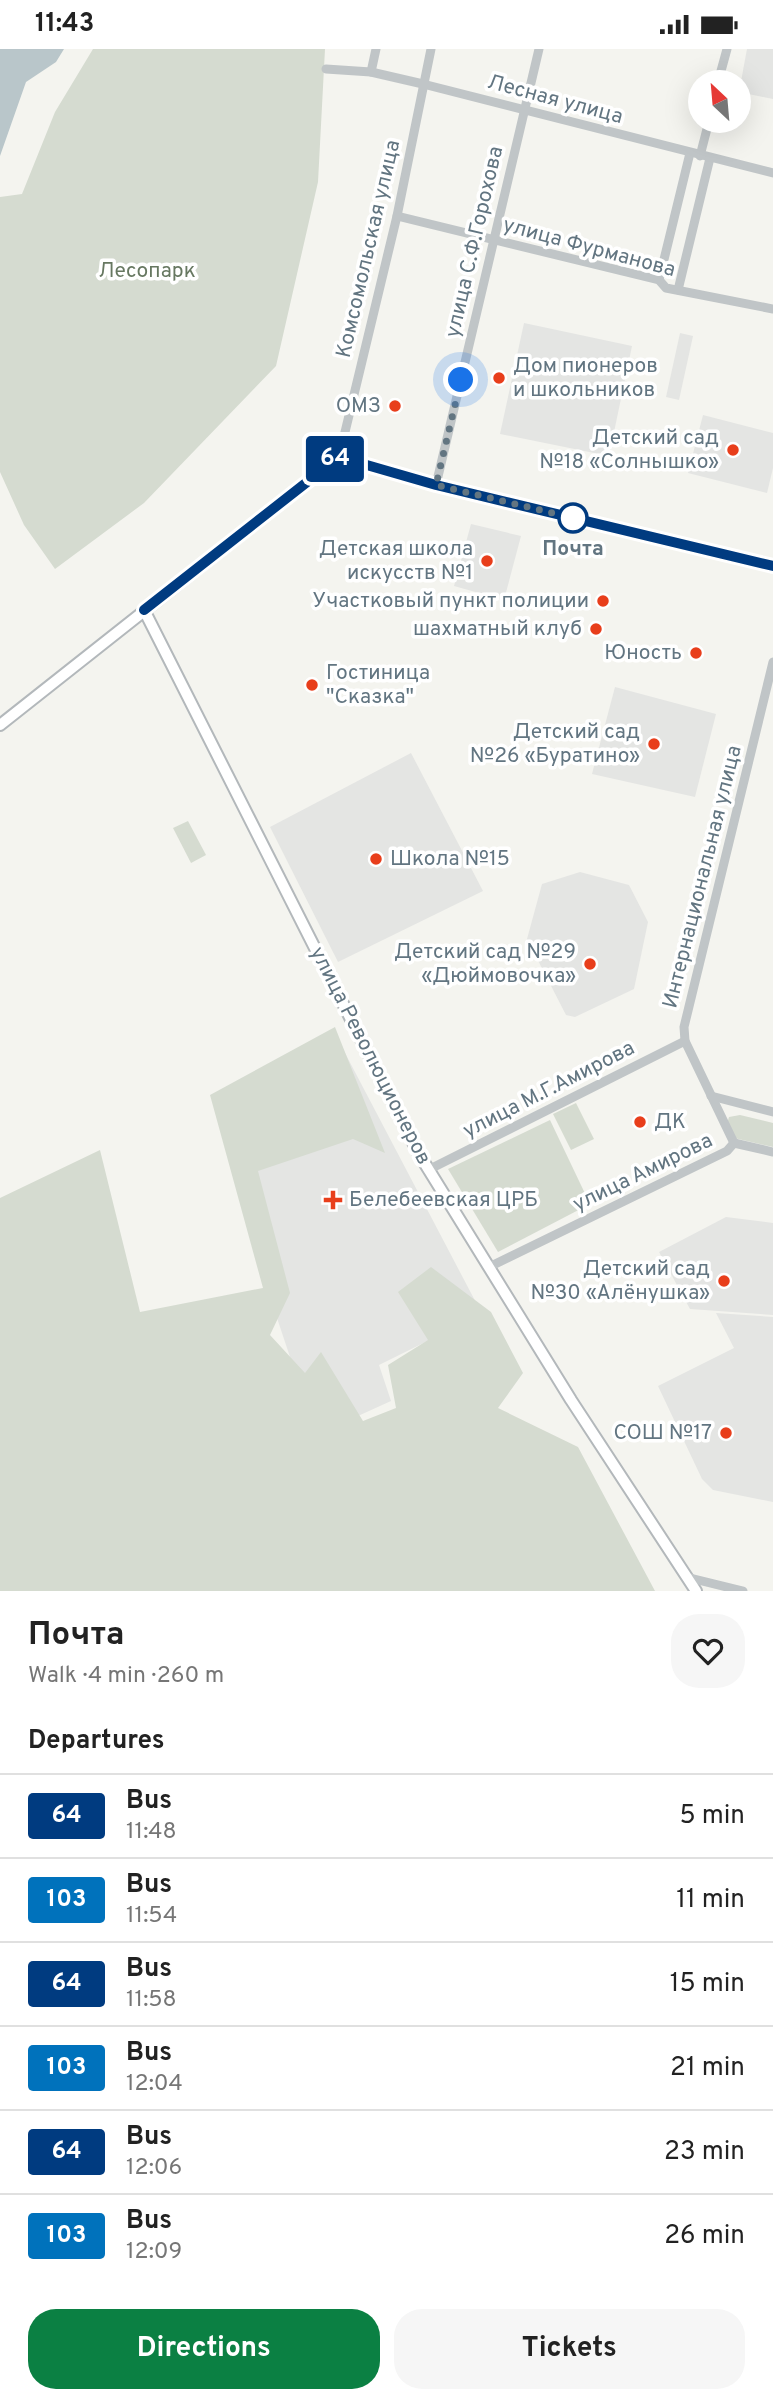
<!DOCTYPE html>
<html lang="en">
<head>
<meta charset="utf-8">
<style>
  :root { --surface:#fff; --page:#f6f6f6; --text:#222; --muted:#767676; --line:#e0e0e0; --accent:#0b8043 }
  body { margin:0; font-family:Overpass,sans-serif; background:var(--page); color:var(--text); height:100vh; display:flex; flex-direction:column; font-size:26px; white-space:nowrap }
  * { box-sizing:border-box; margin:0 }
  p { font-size:23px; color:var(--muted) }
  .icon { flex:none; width:38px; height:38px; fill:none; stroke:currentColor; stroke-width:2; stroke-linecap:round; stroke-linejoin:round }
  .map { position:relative; height:1542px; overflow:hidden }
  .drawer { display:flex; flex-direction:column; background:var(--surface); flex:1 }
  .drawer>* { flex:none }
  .badge { padding:0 14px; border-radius:5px; font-size:24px; line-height:46px }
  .needle { width:46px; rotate:334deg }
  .buttons { position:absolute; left:688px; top:21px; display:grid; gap:14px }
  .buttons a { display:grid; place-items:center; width:63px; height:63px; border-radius:50%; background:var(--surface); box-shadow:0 7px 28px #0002; font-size:35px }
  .you { position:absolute; width:35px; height:35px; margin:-18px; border:5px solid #fff; border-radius:50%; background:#1a73e8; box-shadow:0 0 0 10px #1a73e833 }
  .map>.badge { position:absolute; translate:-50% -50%; box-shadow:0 0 0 4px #fff }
  h2 { padding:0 28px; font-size:26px; line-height:63px }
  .round { display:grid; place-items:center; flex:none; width:74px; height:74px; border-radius:28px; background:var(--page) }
  .headline { display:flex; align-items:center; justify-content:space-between; height:119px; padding:0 28px }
  h1 { font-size:33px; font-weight:700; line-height:52px }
  .cta { display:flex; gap:14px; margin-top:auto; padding:14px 28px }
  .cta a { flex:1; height:80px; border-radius:28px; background:var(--accent); color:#fff; font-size:28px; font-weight:700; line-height:80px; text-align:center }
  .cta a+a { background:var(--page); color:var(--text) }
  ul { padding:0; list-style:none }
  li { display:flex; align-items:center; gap:21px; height:84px; padding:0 28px; border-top:2px solid var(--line) }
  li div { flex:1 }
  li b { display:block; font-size:26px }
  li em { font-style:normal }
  li .badge { min-width:77px; font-weight:700; text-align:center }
  .status { display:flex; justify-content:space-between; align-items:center; height:49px; padding:0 35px; background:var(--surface); direction:ltr }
  .status svg { height:19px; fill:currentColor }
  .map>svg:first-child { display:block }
  .built { fill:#e4e5e3 }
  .green { fill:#d5dbd0 }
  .water { fill:#b9c6ca }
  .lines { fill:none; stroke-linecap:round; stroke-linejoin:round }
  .major-casing { stroke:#b3b8bb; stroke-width:14 }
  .minor { stroke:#c0c5c7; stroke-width:9 }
  .major { stroke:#fff; stroke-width:10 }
  .line-casing { stroke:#fff; stroke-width:16 }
  .line { stroke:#003b80; stroke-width:10 }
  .walk { stroke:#627581; stroke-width:7; stroke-dasharray:0 12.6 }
  .poi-dot { fill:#e83e1b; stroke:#fff; stroke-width:2.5 }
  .stop-dot { fill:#fff; stroke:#003b80; stroke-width:3.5 }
  .labels { text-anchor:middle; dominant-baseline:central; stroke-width:7; stroke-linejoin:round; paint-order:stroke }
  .street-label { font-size:21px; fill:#627581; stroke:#fff }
  .park-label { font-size:21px; fill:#677861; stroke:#fff }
  .poi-label { font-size:21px; fill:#627581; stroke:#fff; text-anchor:end }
  .stop-label { font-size:21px; font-weight:bold; fill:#627581; stroke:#fff }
</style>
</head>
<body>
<div class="status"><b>11:43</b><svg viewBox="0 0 49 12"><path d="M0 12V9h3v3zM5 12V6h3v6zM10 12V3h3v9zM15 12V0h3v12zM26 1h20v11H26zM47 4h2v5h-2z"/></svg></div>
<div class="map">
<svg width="773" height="1542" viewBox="0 0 773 1542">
  <rect width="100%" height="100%" fill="#f4f4ef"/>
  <!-- built -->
  <g class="built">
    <path d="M747 0H773V50L739 43Z"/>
    <path d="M524 274 632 297 609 407 500 385Z"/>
    <path d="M680 284 693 287 679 351 666 348Z"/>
    <path d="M703 366 773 384V419L767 444 688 424Z"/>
    <path d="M471 475 521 487 504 551 454 537Z"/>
    <path d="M615 638 716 665 695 748 592 725Z"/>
    <path d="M411 704 483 842 338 913 270 778Z"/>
    <path d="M580 823 629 836 648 873 634 940 575 968 566 966 527 890 542 835Z"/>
    <path d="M334 983 482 1265 379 1316 391 1352 316 1386 273 1257 213 1046Z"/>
    <path d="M726 1168 773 1174V1266L690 1260 659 1203Z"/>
    <path d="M716 1264 773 1268V1453L713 1441 702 1430 658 1337 734 1299Z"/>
  </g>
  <!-- green -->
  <g class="green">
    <path d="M93 0H325L318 133 276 317 144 454 55 520 24 476 0 423V148L22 145 55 63Z"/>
    <path d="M188 772 206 806 191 814 173 779Z"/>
    <path d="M335 978 385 1104 353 1090 258 1122 290 1244 270 1286 305 1324 321 1303 363 1372 396 1359 388 1316 428 1291 398 1243 431 1218 491 1263 523 1324 498 1359 578 1398 655 1542H0V1149L100 1101 140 1263 263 1239 210 1046Z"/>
    <path d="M576 1054 594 1090 571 1101 553 1065Z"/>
    <path d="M740 1066 773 1074V1098L734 1089 726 1078 729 1068Z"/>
    <path d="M550 1071 590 1155 498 1203 448 1120Z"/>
  </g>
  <!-- water -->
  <path class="water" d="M0 0H64L56 13 26 33 0 107Z"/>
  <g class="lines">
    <!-- major casing -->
    <g class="major-casing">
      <g id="major">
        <path d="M144 561 419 1105 571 1351 696 1542"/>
        <path d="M0 676 339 408 436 436 773 517"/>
      </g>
    </g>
    <!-- minor -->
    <g class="minor">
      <path d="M326 20 371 23 423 35 773 124"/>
      <path d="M371 23 376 0"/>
      <path d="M718 33 727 0"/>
      <path d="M700 107 709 72"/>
      <path d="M397 167 659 231 666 239 773 260"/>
      <path d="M659 231 690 104"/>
      <path d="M678 241 710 109"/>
      <path d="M339 408 397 167 431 0"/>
      <path d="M436 436 539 0"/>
      <path d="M711 1047 773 1063"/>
      <path d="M734 1094 685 992 684 978 773 613"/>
      <path d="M734 1094 773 1103"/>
      <path d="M428 1121 685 992"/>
      <path d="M489 1218 727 1102 734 1094"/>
      <path d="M690 1529 743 1542"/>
    </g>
    <!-- major -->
    <use href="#major" class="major"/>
  </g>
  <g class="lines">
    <!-- line casing -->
    <g class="line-casing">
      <path id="line" d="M144 561 339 408 436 436 773 517"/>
    </g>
    <!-- line -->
    <use href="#line" class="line"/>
    <!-- walk -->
    <path class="walk" d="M461 331 436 436 582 471 573 469"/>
  </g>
  <!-- markers -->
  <g class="poi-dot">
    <circle cx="499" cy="329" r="7"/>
    <circle cx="395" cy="357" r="7"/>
    <circle cx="733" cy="401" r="7"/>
    <circle cx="487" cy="512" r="7"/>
    <circle cx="603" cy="552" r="7"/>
    <circle cx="596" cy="580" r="7"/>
    <circle cx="696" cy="604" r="7"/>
    <circle cx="312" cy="636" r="7"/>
    <circle cx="654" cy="695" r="7"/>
    <circle cx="376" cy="810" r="7"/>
    <circle cx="590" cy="915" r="7"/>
    <circle cx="640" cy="1073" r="7"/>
    <path d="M329.5 1140.5h7v7h7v7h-7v7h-7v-7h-7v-7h7z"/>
    <circle cx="724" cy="1232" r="7"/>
    <circle cx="726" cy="1384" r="7"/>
  </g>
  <circle class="stop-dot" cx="573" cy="469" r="14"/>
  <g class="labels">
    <!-- street labels -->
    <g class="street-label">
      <text transform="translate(555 51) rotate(15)">Лесная улица</text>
      <text transform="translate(475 193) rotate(-77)">улица С.Ф.Горохова</text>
      <text transform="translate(589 199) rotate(15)">улица Фурманова</text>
      <text transform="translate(369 200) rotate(-77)">Комсомольская улица</text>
      <text transform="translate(703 828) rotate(-76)">Интернациональная улица</text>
      <text transform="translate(370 1007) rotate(63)">улица Революционеров</text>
      <text transform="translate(549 1041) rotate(-27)">улица М.Г.Амирова</text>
      <text transform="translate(643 1124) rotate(-26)">улица Амирова</text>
    </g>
    <!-- park labels -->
    <g class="park-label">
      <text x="147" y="222">Лесопарк</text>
    </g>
    <!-- poi labels -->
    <g class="poi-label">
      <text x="513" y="317" text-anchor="start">Дом пионеров<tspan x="513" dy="24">и школьников</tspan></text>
      <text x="381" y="357">ОМЗ</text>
      <text x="719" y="389">Детский сад<tspan x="719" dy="24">№18 «Солнышко»</tspan></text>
      <text x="473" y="500">Детская школа<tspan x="473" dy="24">искусств №1</tspan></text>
      <text x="589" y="552">Участковый пункт полиции</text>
      <text x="582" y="580">шахматный клуб</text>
      <text x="682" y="604">Юность</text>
      <text x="326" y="624" text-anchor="start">Гостиница<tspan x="326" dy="24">"Сказка"</tspan></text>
      <text x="640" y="683">Детский сад<tspan x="640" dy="24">№26 «Буратино»</tspan></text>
      <text x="390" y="810" text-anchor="start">Школа №15</text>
      <text x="576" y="903">Детский сад №29<tspan x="576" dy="24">«Дюймовочка»</tspan></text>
      <text x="654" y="1073" text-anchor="start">ДК</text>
      <text x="349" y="1151" text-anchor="start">Белебеевская ЦРБ</text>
      <text x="710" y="1220">Детский сад<tspan x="710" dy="24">№30 «Алёнушка»</tspan></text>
      <text x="712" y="1384">СОШ №17</text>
    </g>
    <!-- stop labels -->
    <g class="stop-label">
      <text x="573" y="500">Почта</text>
    </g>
  </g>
</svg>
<div class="buttons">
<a><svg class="needle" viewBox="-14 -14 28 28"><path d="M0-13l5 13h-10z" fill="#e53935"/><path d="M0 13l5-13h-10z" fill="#767676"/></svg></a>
</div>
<div class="you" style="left:461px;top:331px"></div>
<b class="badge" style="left:335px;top:410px;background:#003b80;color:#fff">64</b>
</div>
<section class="drawer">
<div class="headline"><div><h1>Почта</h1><p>Walk · 4 min · 260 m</p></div><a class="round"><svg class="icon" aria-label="heart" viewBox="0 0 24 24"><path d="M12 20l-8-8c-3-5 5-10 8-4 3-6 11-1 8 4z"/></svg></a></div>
<h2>Departures</h2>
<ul>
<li><span class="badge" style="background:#003b80;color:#fff">64</span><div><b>Bus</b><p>11:48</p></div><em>5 min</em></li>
<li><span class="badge" style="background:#0072bc;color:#fff">103</span><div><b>Bus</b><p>11:54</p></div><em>11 min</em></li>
<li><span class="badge" style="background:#003b80;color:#fff">64</span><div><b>Bus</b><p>11:58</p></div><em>15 min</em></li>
<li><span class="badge" style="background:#0072bc;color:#fff">103</span><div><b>Bus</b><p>12:04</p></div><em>21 min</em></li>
<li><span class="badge" style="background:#003b80;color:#fff">64</span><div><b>Bus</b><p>12:06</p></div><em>23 min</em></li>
<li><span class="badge" style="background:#0072bc;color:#fff">103</span><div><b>Bus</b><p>12:09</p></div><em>26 min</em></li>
</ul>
<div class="cta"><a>Directions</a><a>Tickets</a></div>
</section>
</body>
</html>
